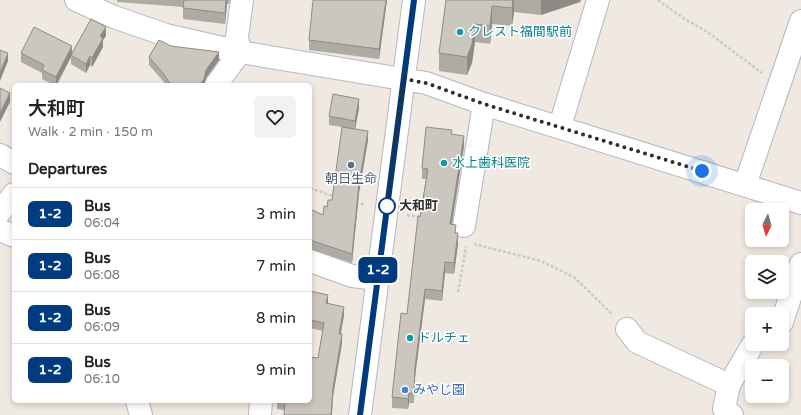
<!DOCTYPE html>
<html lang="en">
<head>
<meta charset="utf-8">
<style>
  :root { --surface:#fff; --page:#f2f2f2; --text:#222; --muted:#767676; --line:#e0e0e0 }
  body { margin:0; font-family:"Varela Round","Noto Sans JP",sans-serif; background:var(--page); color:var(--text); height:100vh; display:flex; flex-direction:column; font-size:15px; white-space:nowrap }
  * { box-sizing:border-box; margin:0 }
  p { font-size:13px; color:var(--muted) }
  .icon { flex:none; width:22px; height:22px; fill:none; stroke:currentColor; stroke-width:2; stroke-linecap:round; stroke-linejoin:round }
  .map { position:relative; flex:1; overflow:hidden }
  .details { position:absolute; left:12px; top:83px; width:300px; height:320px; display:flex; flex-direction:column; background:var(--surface); border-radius:6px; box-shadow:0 2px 6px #0003 }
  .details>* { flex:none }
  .badge { padding:0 8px; border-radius:6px; font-size:14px; line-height:26px }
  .needle { width:26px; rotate:185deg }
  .buttons { position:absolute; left:745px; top:203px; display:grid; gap:8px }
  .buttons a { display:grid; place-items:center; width:44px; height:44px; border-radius:6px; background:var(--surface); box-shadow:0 2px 6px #0003; font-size:20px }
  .you { position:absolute; width:20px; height:20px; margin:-10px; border:3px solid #fff; border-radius:50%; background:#1a73e8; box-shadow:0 0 0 6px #1a73e833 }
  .map>.badge { position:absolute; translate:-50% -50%; box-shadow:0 0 0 2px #fff }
  h2 { padding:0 16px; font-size:15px; line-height:36px }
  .round { display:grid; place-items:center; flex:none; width:42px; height:42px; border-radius:6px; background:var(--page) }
  .headline { display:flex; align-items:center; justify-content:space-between; height:68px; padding:0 16px }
  h1 { font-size:19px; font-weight:600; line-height:30px }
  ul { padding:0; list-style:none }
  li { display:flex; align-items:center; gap:12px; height:52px; padding:0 16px; border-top:1px solid var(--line) }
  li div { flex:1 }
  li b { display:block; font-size:15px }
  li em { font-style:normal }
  li .badge { min-width:44px; font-weight:700; text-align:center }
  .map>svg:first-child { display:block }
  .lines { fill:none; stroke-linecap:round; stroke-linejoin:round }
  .minor-casing { stroke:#b4b7c1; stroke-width:24 }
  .secondary-casing { stroke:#b4b7c1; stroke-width:24 }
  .path { stroke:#c9c9c9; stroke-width:2.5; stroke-dasharray:3 2; stroke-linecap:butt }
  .minor { stroke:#fff; stroke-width:22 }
  .secondary { stroke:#fff; stroke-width:22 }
  .wall { fill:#afaba4 }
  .shaded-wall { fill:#8e8b86 }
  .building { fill:#cbc7bf; stroke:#8e8b86 }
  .line-casing { stroke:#fff; stroke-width:9 }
  .line { stroke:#003b80; stroke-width:6 }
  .walk { stroke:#2e2e2e; stroke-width:4; stroke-dasharray:0 7.2 }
  .culture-dot { fill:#0f9aa8; stroke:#fff; stroke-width:1.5 }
  .service-dot { fill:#5c6f8a; stroke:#fff; stroke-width:1.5 }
  .stop-dot { fill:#fff; stroke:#003b80; stroke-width:2 }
  .shop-dot { fill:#3f7fe0; stroke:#fff; stroke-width:1.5 }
  .labels { text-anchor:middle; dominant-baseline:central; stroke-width:3; stroke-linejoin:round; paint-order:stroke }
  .culture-label { font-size:13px; fill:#0d838f; stroke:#fff; text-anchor:start }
  .service-label { font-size:13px; fill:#4e5e75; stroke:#fff }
  .stop-label { font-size:13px; font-weight:bold; fill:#2e2e2e; stroke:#fff; text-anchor:start }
  .shop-label { font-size:13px; fill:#366cbe; stroke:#fff; text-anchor:start }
</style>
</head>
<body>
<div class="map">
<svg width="801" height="415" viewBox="0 0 801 415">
  <rect width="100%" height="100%" fill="#efe9e1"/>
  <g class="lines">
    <!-- minor casing -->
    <g class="minor-casing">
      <g id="minor">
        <path d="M76 0 114 17 166 35 240 52 426 83 484 104 801 203"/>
        <path d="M216 85 240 52 237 37 242 0"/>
        <path d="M560 126 598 0"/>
        <path d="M0 155 14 163"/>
        <path d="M745 185 801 21"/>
        <path d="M0 212 14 194"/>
        <path d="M464 226 484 104"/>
        <path d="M0 230 14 236"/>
        <path d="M310 261 352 276 377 279"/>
        <path d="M782 322 801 264"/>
        <path d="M627 329 637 342 729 385"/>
        <path d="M137 401 141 415"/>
        <path d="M260 415 261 401"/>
        <path d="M732 415 724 409 729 385 753 344"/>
      </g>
    </g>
    <!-- secondary casing -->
    <g class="secondary-casing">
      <path id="secondary" d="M360 415 414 0"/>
    </g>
    <!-- path -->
    <g class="path">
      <path d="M658 0 683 18 706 31 762 73"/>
      <path d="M310 188 335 197"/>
      <path d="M356 202 366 205"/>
      <path d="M407 215 420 217"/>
      <path d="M474 244 541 261 574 277 612 314"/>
      <path d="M458 292 466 247"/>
    </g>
    <!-- minor -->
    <use href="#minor" class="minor"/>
    <!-- secondary -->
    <use href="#secondary" class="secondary"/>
  </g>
  <!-- wall -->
  <g class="wall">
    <path d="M117 0H230L229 4H227L225 24 183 19V7L117 2Z"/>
    <path d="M387 0 379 59 309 50V40Z"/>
    <path d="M446 0H581L580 2 541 15 514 12 512 26 492 24 490 44 475 42 472 63 467 75 439 71V53Z"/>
    <path d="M106 36 103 40V47L92 67 90 65 86 73 71 64V57L57 85H54L42 79V73L21 62V53H72Z"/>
    <path d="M171 46 219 60 206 78 204 85H166L163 81 149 65V57Z"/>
    <path d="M359 108 355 129 368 140 359 193 352 263 310 249V209L323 215 332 200 342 127 329 125V116Z"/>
    <path d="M452 134 464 146 452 224 456 233 458 244 454 274 445 273 442 301 425 299 415 377 414 403H409L408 409 392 408V397L407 314 420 217 426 179H422V168Z"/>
    <path d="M310 291 344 315 341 334 342 343 333 396 285 410 277 409V401L318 358 323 331 310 328Z"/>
  </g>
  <!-- shaded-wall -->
  <g class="shaded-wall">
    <path d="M226 0H227V4L225 24V13Z"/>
    <path d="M386 0H387L379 59V49Z"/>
    <path d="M513 0H514V12L512 26V8Z"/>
    <path d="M541 0H581L580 2 541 15Z"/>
    <path d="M492 6V24L490 44V26Z"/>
    <path d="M475 24V42L472 63 467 75V57Z"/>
    <path d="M106 27V36L103 40V47L92 67V58L100 36Z"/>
    <path d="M72 46V55H71V57L56 85V77Z"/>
    <path d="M219 52V60L206 78 204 85H200L206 70Z"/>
    <path d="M8 53V61L0 81V73Z"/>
    <path d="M90 56V65L86 73V64Z"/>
    <path d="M10 93V102L0 122V113Z"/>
    <path d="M359 99V108L355 130V121Z"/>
    <path d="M368 131V140L359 193 352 263V254L359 184Z"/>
    <path d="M464 136V146L450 234V224Z"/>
    <path d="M458 233V244L454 274V263Z"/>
    <path d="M445 262V273L442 301V291Z"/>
    <path d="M425 289V299L415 377 414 403 415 367Z"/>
    <path d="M328 295V303H326Z"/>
    <path d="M344 307V315L339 342V334Z"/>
    <path d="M342 334V343L333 396 332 415H331L333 388Z"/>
    <path d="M409 393V403L408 409V399Z"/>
  </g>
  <!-- building -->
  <g class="building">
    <path d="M184 0H226L225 13 183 8Z"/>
    <path d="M313 0H386L379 49 309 40Z"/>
    <path d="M446 0H513L512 8 492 6 490 26 475 24 472 44 467 57 439 53Z"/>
    <path d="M91 19 106 27 100 36 103 38 92 58 90 56 86 64 71 55Z"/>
    <path d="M34 27 72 46 56 77 42 70 44 65 21 53Z"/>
    <path d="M159 40 171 46 219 52 206 70 204 79 200 85H171L163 73 149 57Z"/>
    <path d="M0 50 8 53 0 73Z"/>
    <path d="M0 88 10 93 0 113Z"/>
    <path d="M333 94 359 99 355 121 329 116Z"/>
    <path d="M342 127 368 131 359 184 352 254 310 240V209L323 215 324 206 327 207 328 200H332Z"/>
    <path d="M426 127 452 130 451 134 464 136 450 224 456 225 455 233H458L454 263 445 262 442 291 425 289 415 367 414 393H409L408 399 392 397 401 313 407 314 418 216 420 217 428 169 422 168Z"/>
    <path d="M310 291 328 295 326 303 344 307 339 334H342L333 388 331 415H284L285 401H281H310V357L318 358 324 323 310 320Z"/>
  </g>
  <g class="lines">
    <!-- line casing -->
    <g class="line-casing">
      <path id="line" d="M360 415 414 0"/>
    </g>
    <!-- line -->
    <use href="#line" class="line"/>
    <!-- walk -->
    <path class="walk" d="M387 206 386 210 404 79 426 83 484 104 702 171"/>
  </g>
  <!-- markers -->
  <g class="culture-dot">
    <circle cx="460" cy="32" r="4"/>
    <circle cx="444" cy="163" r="4"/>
    <circle cx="410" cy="338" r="4"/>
  </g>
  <circle class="service-dot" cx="351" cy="165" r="4"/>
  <circle class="stop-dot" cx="387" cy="206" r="8"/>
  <circle class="shop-dot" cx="405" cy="390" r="4"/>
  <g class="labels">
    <!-- culture labels -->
    <g class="culture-label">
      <text x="468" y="32">クレスト福間駅前</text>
      <text x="452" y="163">水上歯科医院</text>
      <text x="418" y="338">ドルチェ</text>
    </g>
    <!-- service labels -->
    <g class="service-label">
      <text x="351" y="179">朝日生命</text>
    </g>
    <!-- stop labels -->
    <g class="stop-label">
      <text x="399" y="206">大和町</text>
    </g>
    <!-- shop labels -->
    <g class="shop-label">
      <text x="413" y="390">みやじ園</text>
    </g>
  </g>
</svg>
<div class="buttons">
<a><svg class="needle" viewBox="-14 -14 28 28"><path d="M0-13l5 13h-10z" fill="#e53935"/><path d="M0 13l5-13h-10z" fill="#767676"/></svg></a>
<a><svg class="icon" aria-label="layers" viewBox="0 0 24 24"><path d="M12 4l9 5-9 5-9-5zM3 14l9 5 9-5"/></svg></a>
<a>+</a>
<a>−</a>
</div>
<div class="you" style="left:702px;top:171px"></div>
<b class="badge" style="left:378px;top:270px;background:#003b80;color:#fff">1-2</b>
<section class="details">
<div class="headline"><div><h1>大和町</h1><p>Walk · 2 min · 150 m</p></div><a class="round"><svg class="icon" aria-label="heart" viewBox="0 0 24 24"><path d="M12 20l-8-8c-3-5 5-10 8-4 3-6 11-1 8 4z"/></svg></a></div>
<h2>Departures</h2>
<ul>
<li><span class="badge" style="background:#003b80;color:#fff">1-2</span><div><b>Bus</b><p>06:04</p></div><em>3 min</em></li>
<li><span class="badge" style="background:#003b80;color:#fff">1-2</span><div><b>Bus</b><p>06:08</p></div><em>7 min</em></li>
<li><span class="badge" style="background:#003b80;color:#fff">1-2</span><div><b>Bus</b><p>06:09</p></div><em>8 min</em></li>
<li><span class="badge" style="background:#003b80;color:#fff">1-2</span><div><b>Bus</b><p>06:10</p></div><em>9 min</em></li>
</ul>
</section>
</div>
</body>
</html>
